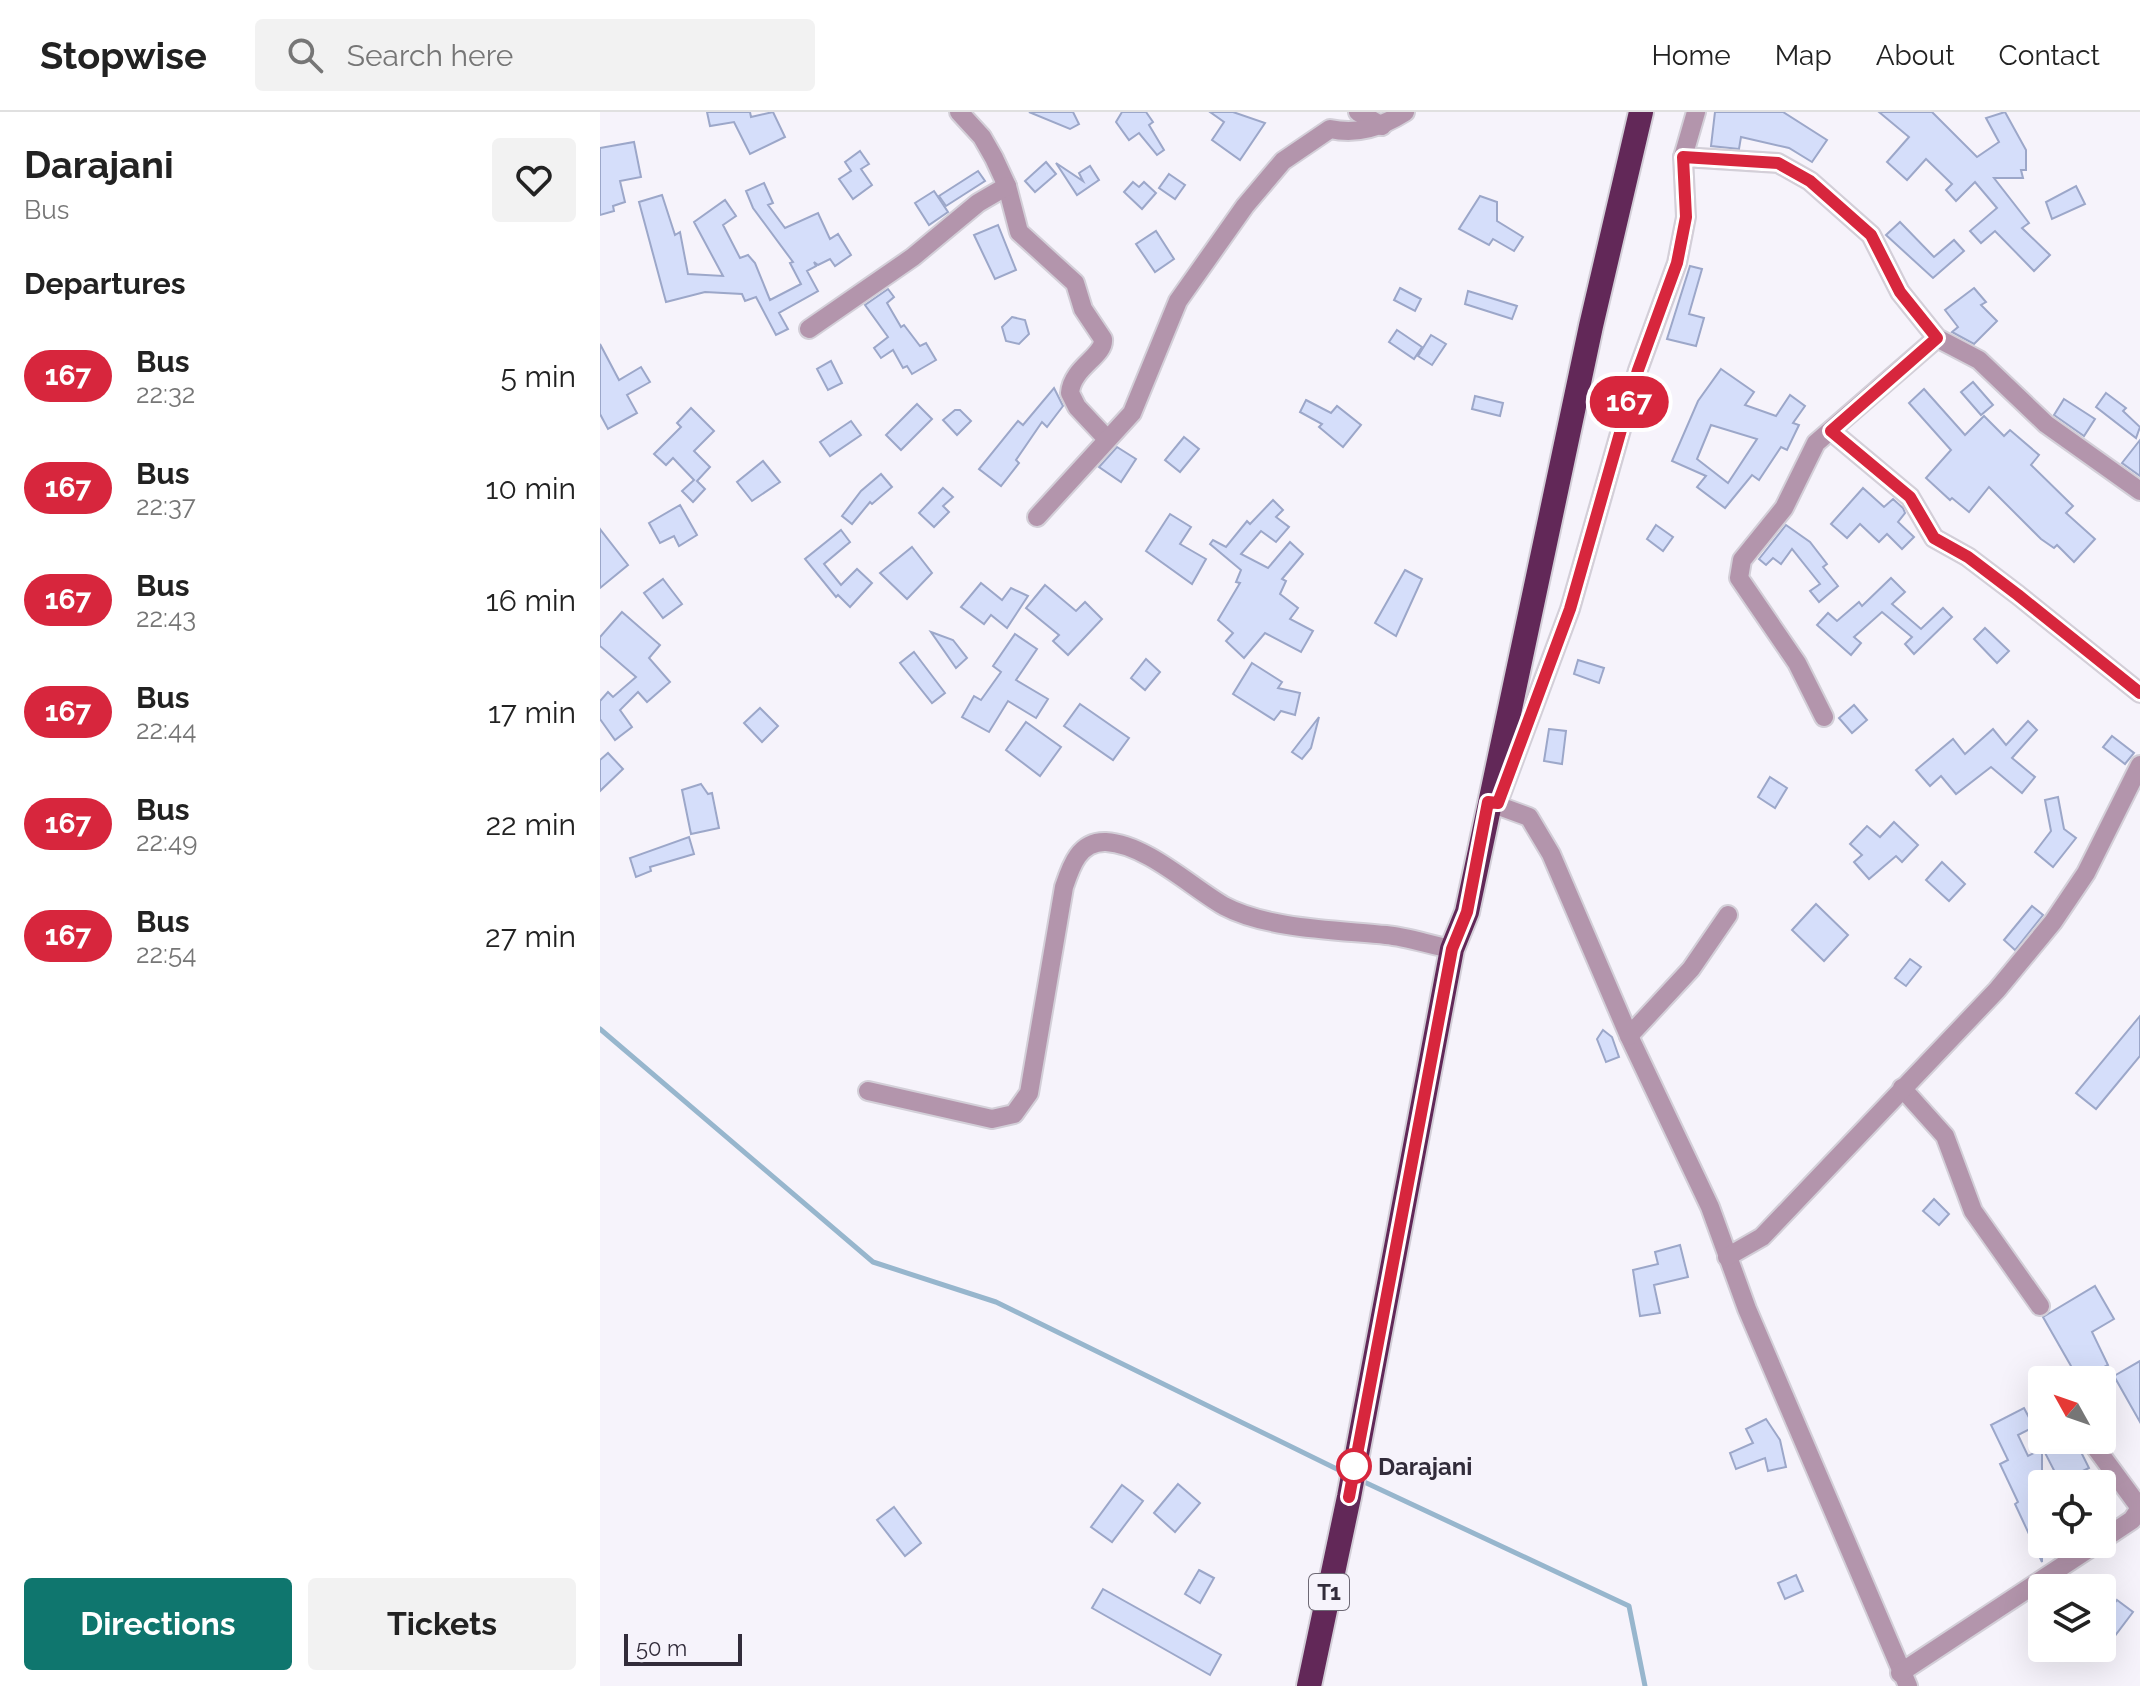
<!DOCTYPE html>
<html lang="en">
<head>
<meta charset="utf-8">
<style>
  :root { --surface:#fff; --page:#f2f2f2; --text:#222; --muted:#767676; --line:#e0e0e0; --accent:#0f766e }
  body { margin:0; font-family:Raleway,sans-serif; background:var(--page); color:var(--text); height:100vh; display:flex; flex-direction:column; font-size:30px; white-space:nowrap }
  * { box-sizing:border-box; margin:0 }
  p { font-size:26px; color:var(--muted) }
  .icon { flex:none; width:44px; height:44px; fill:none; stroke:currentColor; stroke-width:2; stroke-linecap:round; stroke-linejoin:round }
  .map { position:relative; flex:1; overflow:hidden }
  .sheet { display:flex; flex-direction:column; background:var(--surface); width:600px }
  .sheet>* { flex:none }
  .badge { padding:0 16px; border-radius:26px; font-size:28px; line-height:52px }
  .needle { width:52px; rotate:310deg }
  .fabs { position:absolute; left:1428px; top:1254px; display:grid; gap:16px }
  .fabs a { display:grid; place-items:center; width:88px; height:88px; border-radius:8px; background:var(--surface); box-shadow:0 8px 32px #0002; font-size:40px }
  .scale { position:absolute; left:24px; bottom:20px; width:118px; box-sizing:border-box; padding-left:8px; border:4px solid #322c3a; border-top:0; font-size:22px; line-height:28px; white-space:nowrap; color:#322c3a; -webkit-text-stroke:6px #f6f3fb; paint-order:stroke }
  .map>.badge { position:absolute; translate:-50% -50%; box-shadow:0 0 0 4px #fff }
  h2 { padding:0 24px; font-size:30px; line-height:72px }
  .round { display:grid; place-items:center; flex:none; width:84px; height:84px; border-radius:8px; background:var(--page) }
  .overview { display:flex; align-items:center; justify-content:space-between; height:136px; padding:0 24px }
  h1 { font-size:38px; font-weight:700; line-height:60px }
  .cta { display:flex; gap:16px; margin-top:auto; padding:16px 24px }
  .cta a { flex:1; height:92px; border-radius:8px; background:var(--accent); color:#fff; font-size:32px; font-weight:700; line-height:92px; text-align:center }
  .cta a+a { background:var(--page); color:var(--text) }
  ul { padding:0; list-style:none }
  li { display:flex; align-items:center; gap:24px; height:112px; padding:0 24px }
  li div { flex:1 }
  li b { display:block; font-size:30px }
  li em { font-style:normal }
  li .badge { min-width:88px; font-weight:700; text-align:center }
  header { display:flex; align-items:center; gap:48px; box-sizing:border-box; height:112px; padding:0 40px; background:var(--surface); border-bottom:2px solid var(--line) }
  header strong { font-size:38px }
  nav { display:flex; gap:44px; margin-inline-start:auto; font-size:28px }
  .search { width:560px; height:72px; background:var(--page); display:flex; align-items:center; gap:20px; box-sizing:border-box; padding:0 28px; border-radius:8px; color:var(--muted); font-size:30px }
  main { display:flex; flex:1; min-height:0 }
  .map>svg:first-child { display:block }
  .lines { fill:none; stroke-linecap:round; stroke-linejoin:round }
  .stream { stroke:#97b6cd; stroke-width:5 }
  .building { fill:#d5defa; stroke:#9ca7c9; stroke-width:2; fill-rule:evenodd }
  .minor-casing { stroke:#d3cfd8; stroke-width:22 }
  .highway-casing { stroke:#d3cfd8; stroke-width:28 }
  .minor { stroke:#b395ac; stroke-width:18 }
  .highway { stroke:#622858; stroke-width:24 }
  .line-casing { stroke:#fff; stroke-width:18 }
  .line { stroke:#d7263d; stroke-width:12 }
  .stop-dot { fill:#fff; stroke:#d7263d; stroke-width:4 }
  .labels { text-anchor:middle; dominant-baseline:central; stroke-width:6; stroke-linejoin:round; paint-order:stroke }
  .shield { fill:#f6f3fb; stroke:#6d6874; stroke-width:2 }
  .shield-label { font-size:22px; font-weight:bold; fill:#322c3a }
  .stop-label { font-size:24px; font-weight:bold; fill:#322c3a; stroke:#f6f3fb; text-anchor:start }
</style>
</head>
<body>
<header>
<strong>Stopwise</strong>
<div class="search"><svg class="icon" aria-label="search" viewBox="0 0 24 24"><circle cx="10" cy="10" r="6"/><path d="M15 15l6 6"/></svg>Search here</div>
<nav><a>Home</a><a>Map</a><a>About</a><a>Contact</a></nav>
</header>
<main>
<section class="sheet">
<div class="overview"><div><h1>Darajani</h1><p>Bus</p></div><a class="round"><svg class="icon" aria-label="heart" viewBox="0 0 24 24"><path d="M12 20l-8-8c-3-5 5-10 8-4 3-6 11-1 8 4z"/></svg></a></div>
<h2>Departures</h2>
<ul>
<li><span class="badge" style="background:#d7263d;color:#fff">167</span><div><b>Bus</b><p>22:32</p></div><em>5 min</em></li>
<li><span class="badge" style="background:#d7263d;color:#fff">167</span><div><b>Bus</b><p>22:37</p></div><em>10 min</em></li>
<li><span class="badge" style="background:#d7263d;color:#fff">167</span><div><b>Bus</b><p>22:43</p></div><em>16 min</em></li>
<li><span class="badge" style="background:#d7263d;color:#fff">167</span><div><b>Bus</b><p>22:44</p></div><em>17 min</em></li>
<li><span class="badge" style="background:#d7263d;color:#fff">167</span><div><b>Bus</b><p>22:49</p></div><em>22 min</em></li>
<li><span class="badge" style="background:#d7263d;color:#fff">167</span><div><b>Bus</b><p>22:54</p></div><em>27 min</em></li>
</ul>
<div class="cta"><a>Directions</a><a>Tickets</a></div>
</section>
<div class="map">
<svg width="1540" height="1574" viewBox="0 0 1540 1574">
  <rect width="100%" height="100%" fill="#f6f3fb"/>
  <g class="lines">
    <!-- stream -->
    <g class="stream">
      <path d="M0 917 273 1150 396 1190 747 1362"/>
      <path d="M760 1368 1029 1494 1045 1574"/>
    </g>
  </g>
  <!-- building -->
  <g class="building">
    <path d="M107 0H150L151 5 173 0 185 25 150 42 134 10 110 14Z"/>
    <path d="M429 0H473L479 12 470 17Z"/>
    <path d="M522 0H546L553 10 549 13 564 38 557 43 539 21 529 28 516 10Z"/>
    <path d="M610 0H633L665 11 640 48 612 28 624 10Z"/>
    <path d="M1115 0H1183L1227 28 1212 50 1189 36 1141 25 1139 37 1111 34Z"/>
    <path d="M1279 0H1332L1377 45 1399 30 1386 6 1405 0 1426 38V58H1421L1423 66H1394L1429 111 1422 116 1450 143 1434 159 1395 119 1381 131 1370 119 1397 96 1375 70 1356 89 1346 78 1352 72 1326 47 1307 68 1287 50 1309 25Z"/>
    <path d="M34 30 41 65 20 69 25 90 13 94 14 99 0 103V36Z"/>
    <path d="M260 39 269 52 261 57 272 73 253 87 239 67 251 59 245 50Z"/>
    <path d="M446 50 456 62 435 80 425 69Z"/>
    <path d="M456 51 483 69 479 61 490 54 499 68 477 83Z"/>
    <path d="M378 59 385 69 346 94 339 84Z"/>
    <path d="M569 62 585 73 575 87 559 76Z"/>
    <path d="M533 70 539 75 544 70 556 81 542 97 524 80Z"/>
    <path d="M164 71 173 91 168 93 185 116 218 101 230 127 238 122 251 143 235 154 230 147 218 153 214 150 216 154 207 159 218 179 179 201 188 217 176 223 156 185 145 189 142 182 105 180 66 190 39 90 62 83 75 123 80 120 88 162 123 164 94 110 125 88 136 104 123 113 140 146 148 143 155 151 170 188 201 172 190 151 193 150 153 96 146 79Z"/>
    <path d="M1476 74 1485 92 1452 107 1446 90Z"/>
    <path d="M334 79 348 100 329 113 315 91Z"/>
    <path d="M880 84 897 90V109L923 125 914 139 893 127 889 133 859 117Z"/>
    <path d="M1300 110 1334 145 1354 128 1364 139 1333 166 1286 123Z"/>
    <path d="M398 113 416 158 395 167 374 123Z"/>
    <path d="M556 119 574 147 555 160 536 132Z"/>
    <path d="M1090 154 1102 157 1089 202 1104 206 1096 234 1067 227Z"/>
    <path d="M800 176 821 187 815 199 794 188Z"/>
    <path d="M1374 176 1386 190 1381 193 1397 209 1374 232 1352 220 1358 215 1345 198Z"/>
    <path d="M288 177 294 185 287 191 301 215 304 213 320 234 326 231 336 248 312 262 307 254 303 256 293 238 281 246 274 236 288 225 265 193Z"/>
    <path d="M868 179 917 194 912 207 865 192Z"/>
    <path d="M412 205 425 208 429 222 419 232 406 229 402 215Z"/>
    <path d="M797 218 822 235 814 247 789 230Z"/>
    <path d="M831 223 846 232 832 253 818 244Z"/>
    <path d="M0 232 19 268 41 255 50 270 27 283 37 301 8 317 0 302Z"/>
    <path d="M231 249 242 271 228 278 217 257Z"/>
    <path d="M1121 257 1154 280 1145 293 1176 304 1190 283 1205 294 1193 311 1199 313 1187 338 1181 335 1159 368 1152 363 1125 396 1097 375 1106 364 1072 349 1098 289ZM1111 313 1157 327 1128 371 1097 347Z"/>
    <path d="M1373 270 1393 293 1381 303 1361 280Z"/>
    <path d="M454 276 463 294 447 315 442 310 416 348 419 351 401 374 379 357 418 309 423 313Z"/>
    <path d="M1324 277 1365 323 1384 304 1404 324 1410 318 1439 343 1431 353 1473 394 1466 401 1495 427 1474 450 1457 433 1454 436 1441 427 1389 375 1369 400 1352 386 1350 388 1326 366 1351 338 1309 291Z"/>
    <path d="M1506 281 1526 296 1523 299 1540 315 1536 326 1496 295Z"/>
    <path d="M875 284 903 291 900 304 872 297Z"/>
    <path d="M1464 287 1495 307 1484 324 1454 303Z"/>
    <path d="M706 288 731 301 737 294 761 313 743 335 719 315 722 312 700 300Z"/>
    <path d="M317 292 332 307 301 338 286 323Z"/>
    <path d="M91 296 114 319 94 339 110 355 97 369 105 377 93 390 82 379 94 368 73 346 66 353 54 342 81 315 77 311Z"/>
    <path d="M355 298H360L371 309 357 323 343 308Z"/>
    <path d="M251 309 261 323 230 344 220 330Z"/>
    <path d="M584 325 599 337 580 360 565 348Z"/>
    <path d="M1540 328V364L1522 351Z"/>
    <path d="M517 335 536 347 521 370 499 355Z"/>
    <path d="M163 349 180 370 152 389 137 370Z"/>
    <path d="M281 362 292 375 272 392 270 390 252 412 242 404 261 379Z"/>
    <path d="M343 376 353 385 343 394 349 400 334 415 319 401Z"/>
    <path d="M1263 376 1284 395 1293 387 1303 396 1305 401 1298 410 1314 425 1302 437 1287 422 1279 430 1260 412 1247 426 1231 412Z"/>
    <path d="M673 388 683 398 676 405 689 415 676 430 661 419 641 442 668 456 690 430 703 442 682 467 686 469 680 482 698 496 690 507 713 519 701 540 665 521 644 546 626 529 633 521 618 508 640 471 636 470 641 458 610 432 613 428 626 435 647 409 650 412Z"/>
    <path d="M80 393 97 423 79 434 74 424 60 431 49 411Z"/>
    <path d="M570 402 591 415 580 432 606 447 592 472 546 439Z"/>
    <path d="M1056 413 1073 425 1063 439 1047 427Z"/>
    <path d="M1186 413 1210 430 1227 452 1223 455 1238 474 1219 490 1210 479 1220 472 1192 437 1181 452 1173 446 1166 453 1159 447Z"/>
    <path d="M0 417 28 453 0 476Z"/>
    <path d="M241 418 250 430 224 452 241 473 257 457 272 471 250 495 238 483 236 485 205 447Z"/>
    <path d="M312 435 332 461 307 487 280 461Z"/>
    <path d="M805 458 822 467 796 524 775 511Z"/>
    <path d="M1291 466 1305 480 1292 492 1321 517 1343 496 1352 505 1314 542 1305 532 1312 525 1282 500 1254 525 1261 531 1251 543 1217 513 1228 501 1237 509 1259 490 1262 494Z"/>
    <path d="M63 467 82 492 63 506 44 481Z"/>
    <path d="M381 471 402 488 411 476 428 484 407 516 391 503 384 512 361 495Z"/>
    <path d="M445 473 476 499 485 490 502 507 468 543 453 529 459 523 426 496Z"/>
    <path d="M22 500 60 533 49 546 70 570 47 590 38 580 20 598 32 615 15 628 0 607V589L8 580 13 585 36 565 0 534V525Z"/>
    <path d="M1385 516 1409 539 1397 551 1374 527Z"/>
    <path d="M331 520 353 528 367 546 356 556Z"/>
    <path d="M415 522 437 537 416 568 448 587 436 606 408 589 389 620 362 605 374 584 381 588 401 560 393 554Z"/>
    <path d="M314 540 345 581 332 591 300 551Z"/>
    <path d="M546 547 560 560 545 578 531 566Z"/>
    <path d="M978 548 1004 556 999 571 974 562Z"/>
    <path d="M652 551 682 570 678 576 700 581 695 603 681 599 674 608 633 582Z"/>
    <path d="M480 592 529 626 513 648 464 614Z"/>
    <path d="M1254 593 1267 608 1252 621 1239 606Z"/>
    <path d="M160 596 178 614 162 630 144 611Z"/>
    <path d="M719 605 711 636 702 647 692 640Z"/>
    <path d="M1428 609 1437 618 1412 646 1435 665 1422 681 1391 655 1356 682 1341 664 1330 674 1316 658 1353 627 1365 642 1393 617 1406 633Z"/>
    <path d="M426 610 461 635 440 664 406 638Z"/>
    <path d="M949 617 966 619 962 652 944 649Z"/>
    <path d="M1512 624 1534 641 1525 652 1503 635Z"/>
    <path d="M8 641 23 657 0 679V648Z"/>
    <path d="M1170 665 1187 676 1175 696 1158 685Z"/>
    <path d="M101 672 108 682 112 681 119 716 91 722 82 678Z"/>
    <path d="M1458 685 1464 717 1476 726 1453 755 1435 740 1451 719 1445 688Z"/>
    <path d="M1294 710 1318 733 1302 750 1296 744 1269 767 1254 750 1262 743 1250 732 1267 714 1280 725Z"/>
    <path d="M89 725 94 742 50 755 51 759 36 765 30 746Z"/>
    <path d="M1342 750 1365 772 1349 789 1326 768Z"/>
    <path d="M1216 792 1248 823 1224 849 1192 818Z"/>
    <path d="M1432 794 1443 803 1415 838 1404 828Z"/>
    <path d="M1310 847 1321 855 1306 874 1295 866Z"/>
    <path d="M1540 904V944L1496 997 1476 981Z"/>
    <path d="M1003 918 1012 925 1019 945 1006 950 997 927Z"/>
    <path d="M1334 1087 1349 1102 1339 1113 1323 1099Z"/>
    <path d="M1080 1133 1088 1165 1054 1173 1060 1201 1040 1204 1033 1158 1058 1152 1055 1140Z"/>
    <path d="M1495 1174 1514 1207 1492 1220 1508 1253 1479 1268 1443 1205Z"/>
    <path d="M1540 1249V1310L1514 1264Z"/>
    <path d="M1424 1296 1434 1315 1418 1323 1428 1344 1442 1337V1450L1415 1392 1418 1390 1400 1352 1408 1348 1391 1313Z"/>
    <path d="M1166 1307 1180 1328 1186 1355 1168 1359 1165 1346 1136 1357 1130 1341 1153 1331 1146 1317Z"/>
    <path d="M1460 1328H1475L1489 1356 1460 1370 1443 1337Z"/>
    <path d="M578 1372 600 1391 575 1420 554 1401Z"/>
    <path d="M522 1373 543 1389 512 1430 491 1415Z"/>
    <path d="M294 1395 321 1431 305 1444 277 1408Z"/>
    <path d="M599 1458 614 1466 600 1491 585 1482Z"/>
    <path d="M1196 1463 1203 1479 1185 1487 1178 1471Z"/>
    <path d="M503 1477 621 1543 610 1563 492 1496Z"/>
    <path d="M1517 1488 1533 1500 1514 1525 1502 1516V1508Z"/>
  </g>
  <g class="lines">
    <!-- minor casing -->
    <g class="minor-casing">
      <g id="minor">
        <path d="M359 0 382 25 394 46 407 74 419 120 475 171 483 197 503 227C505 244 472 255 470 281L477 295 507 327"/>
        <path d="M758 0 782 14"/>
        <path d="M1083 45 1178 51 1210 69 1271 123 1300 180 1337 226 1379 248 1446 312 1540 379"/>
        <path d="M209 217 313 145 378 91 407 74"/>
        <path d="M1231 319 1310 385 1334 426 1368 445 1418 483 1540 581"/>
        <path d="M437 405 532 301 578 189 645 94 683 49 730 17C758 23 781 15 805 0"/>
        <path d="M1224 605 1197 551 1139 466 1142 448 1184 396 1216 331 1337 226"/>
        <path d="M900 685 970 497 1038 258 1077 151 1086 105 1083 45 1096 0"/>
        <path d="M888 690 929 705 951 742 1029 924 1110 1095 1147 1197 1308 1574"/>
        <path d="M1029 924 1091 857 1128 803"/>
        <path d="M1302 976 1345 1024 1373 1099 1440 1194"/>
        <path d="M268 979 392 1007 414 1002 429 981 464 775C471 754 479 729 506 730 546 732 591 775 624 794 667 817 738 818 786 823 808 825 830 833 852 837"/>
        <path d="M1127 1145 1162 1125 1397 878 1453 810 1486 761 1540 653"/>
        <path d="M1490 1328 1540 1396 1532 1408 1502 1428"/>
        <path d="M1300 1561 1496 1432"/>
      </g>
    </g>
    <!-- highway casing -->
    <g class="highway-casing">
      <path id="highway" d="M709 1574 749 1385 852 837 867 800 991 214 1041 0"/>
    </g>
    <!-- minor -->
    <use href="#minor" class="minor"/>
    <!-- highway -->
    <use href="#highway" class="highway"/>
  </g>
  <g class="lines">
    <!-- line casing -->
    <g class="line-casing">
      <path id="line" d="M749 1385 852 837 867 800 888 690 898 691 970 497 1038 258 1077 151 1086 105 1083 45 1178 51 1210 69 1271 123 1300 180 1337 226 1231 319 1310 385 1334 426 1368 445 1418 483 1540 581"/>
    </g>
    <!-- line -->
    <use href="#line" class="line"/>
  </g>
  <!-- markers -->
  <circle class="stop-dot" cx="754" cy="1354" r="16"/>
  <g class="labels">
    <!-- shield labels -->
    <rect class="shield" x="709" y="1462" width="40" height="36" rx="6"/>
    <g class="shield-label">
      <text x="729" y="1480">T1</text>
    </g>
    <!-- stop labels -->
    <g class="stop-label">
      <text x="778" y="1354">Darajani</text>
    </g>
  </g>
</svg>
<div class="fabs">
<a><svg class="needle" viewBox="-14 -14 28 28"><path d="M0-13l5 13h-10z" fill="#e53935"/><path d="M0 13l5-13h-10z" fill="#767676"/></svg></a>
<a><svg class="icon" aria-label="locate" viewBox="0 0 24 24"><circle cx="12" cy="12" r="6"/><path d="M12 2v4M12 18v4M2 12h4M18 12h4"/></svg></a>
<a><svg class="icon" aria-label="layers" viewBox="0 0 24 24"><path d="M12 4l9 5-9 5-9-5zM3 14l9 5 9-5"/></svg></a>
</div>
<div class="scale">50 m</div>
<b class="badge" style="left:1029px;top:290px;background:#d7263d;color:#fff">167</b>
</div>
</main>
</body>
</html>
